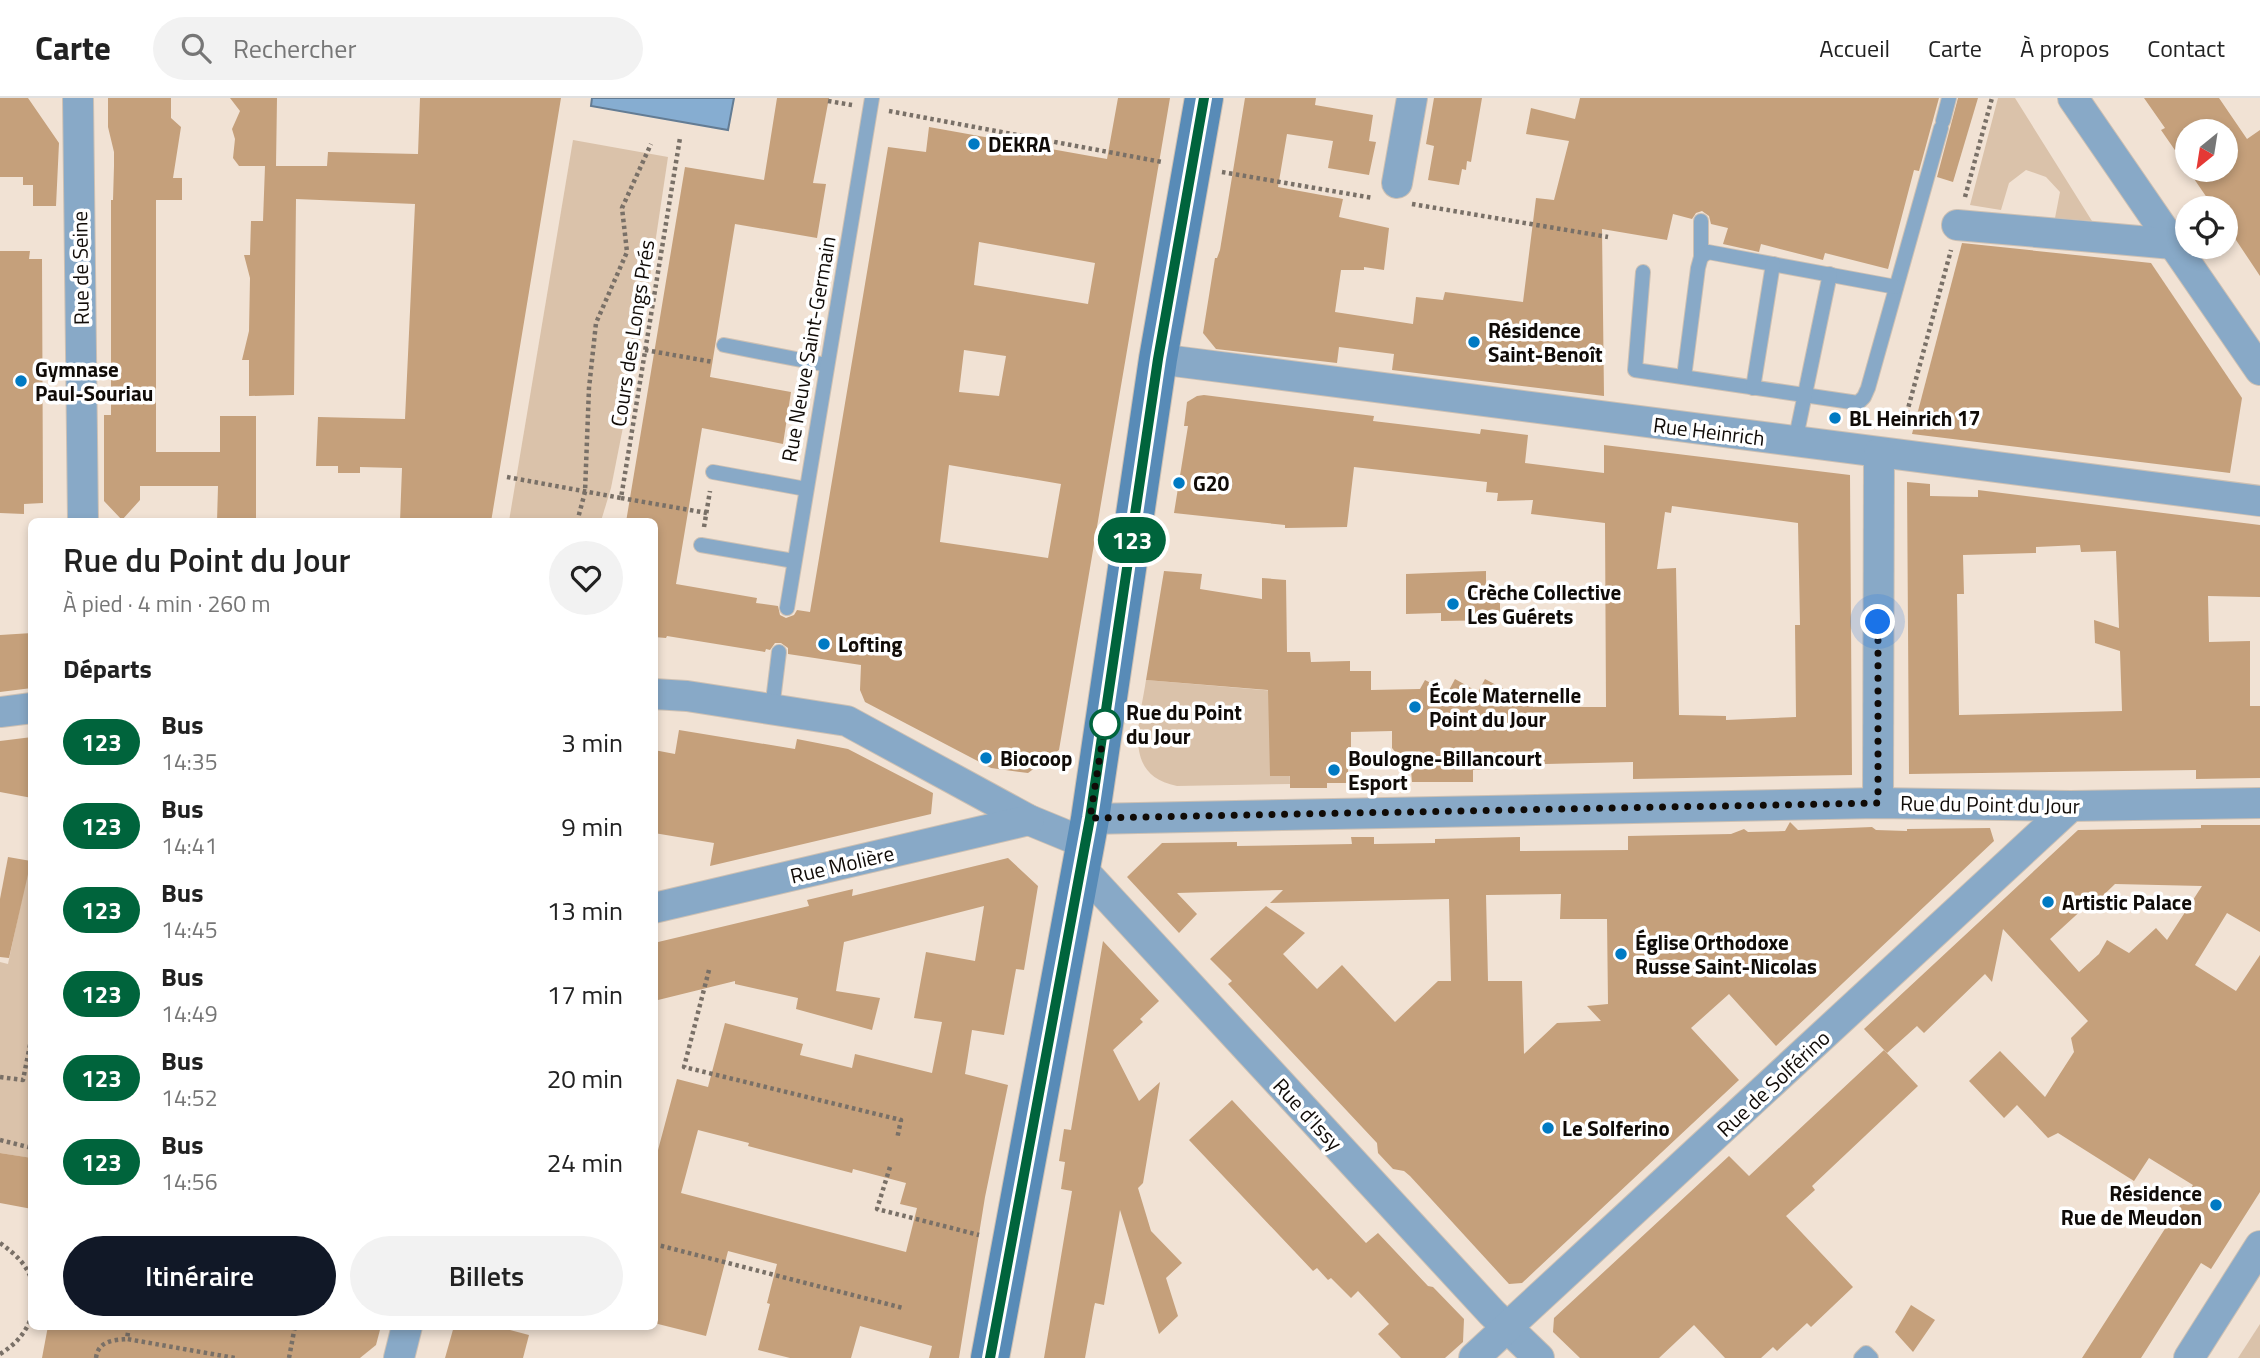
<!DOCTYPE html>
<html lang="fr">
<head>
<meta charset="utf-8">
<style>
  :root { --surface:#fff; --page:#f2f2f2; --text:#222; --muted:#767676; --line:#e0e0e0; --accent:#111827 }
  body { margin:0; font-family:"Titillium Web",sans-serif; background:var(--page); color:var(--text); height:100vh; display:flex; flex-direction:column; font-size:26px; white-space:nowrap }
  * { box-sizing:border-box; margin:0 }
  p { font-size:23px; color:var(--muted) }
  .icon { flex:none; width:38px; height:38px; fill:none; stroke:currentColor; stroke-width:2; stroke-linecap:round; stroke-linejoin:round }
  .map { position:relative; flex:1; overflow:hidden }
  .sheet { position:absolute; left:28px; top:420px; width:630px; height:812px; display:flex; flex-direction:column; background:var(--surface); border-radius:10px; box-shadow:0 4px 10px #0003 }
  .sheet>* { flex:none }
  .badge { padding:0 14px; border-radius:23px; font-size:24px; line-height:46px }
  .needle { width:46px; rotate:210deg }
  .tools { position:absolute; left:2175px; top:21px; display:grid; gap:14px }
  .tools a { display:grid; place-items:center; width:63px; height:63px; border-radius:50%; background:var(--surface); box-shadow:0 4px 10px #0003; font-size:35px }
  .you { position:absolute; width:35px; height:35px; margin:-18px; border:5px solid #fff; border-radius:50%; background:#1a73e8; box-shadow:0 0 0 10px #1a73e833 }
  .map>.badge { position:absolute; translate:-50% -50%; box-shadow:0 0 0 4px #fff }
  h2 { padding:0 35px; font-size:26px; line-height:63px }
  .round { display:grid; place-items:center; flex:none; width:74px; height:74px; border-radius:37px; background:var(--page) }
  .head { display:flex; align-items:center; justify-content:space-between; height:119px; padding:0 35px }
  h1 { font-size:33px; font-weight:600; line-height:52px }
  .button { display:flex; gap:14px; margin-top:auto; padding:14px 35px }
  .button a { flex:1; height:80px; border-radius:42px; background:var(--accent); color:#fff; font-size:28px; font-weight:600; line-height:80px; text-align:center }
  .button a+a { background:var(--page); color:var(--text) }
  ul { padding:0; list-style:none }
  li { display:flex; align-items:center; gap:21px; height:84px; padding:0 35px }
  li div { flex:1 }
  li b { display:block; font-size:26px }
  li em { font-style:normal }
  li .badge { min-width:77px; font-weight:700; text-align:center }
  header { display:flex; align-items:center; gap:42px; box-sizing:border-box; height:98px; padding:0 35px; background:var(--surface); border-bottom:2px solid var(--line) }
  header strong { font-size:33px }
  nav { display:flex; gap:38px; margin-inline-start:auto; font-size:24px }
  .search { width:490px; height:63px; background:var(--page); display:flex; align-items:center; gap:18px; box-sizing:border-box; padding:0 24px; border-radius:38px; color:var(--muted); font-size:26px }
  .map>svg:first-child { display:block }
  .green { fill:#dac2aa }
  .water { fill:#86add1; stroke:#637c94; stroke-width:2 }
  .building { fill:#c5a07b; fill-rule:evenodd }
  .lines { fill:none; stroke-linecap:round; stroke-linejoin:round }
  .lane-casing { stroke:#cdc0b3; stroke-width:16 }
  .street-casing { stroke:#cdc0b3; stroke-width:32 }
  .secondary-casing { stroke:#cdc0b3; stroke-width:40 }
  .path { stroke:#797067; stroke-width:4.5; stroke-dasharray:3.5 3.5; stroke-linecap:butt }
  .lane { stroke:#88a9c7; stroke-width:14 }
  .street { stroke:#88a9c7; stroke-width:30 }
  .secondary { stroke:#588bb7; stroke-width:38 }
  .line-casing { stroke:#fff; stroke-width:16 }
  .line { stroke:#00643c; stroke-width:10 }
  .walk { stroke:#100b07; stroke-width:7; stroke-dasharray:0 12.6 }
  .poi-dot { fill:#007ac3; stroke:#fff; stroke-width:2.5 }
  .stop-dot { fill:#fff; stroke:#00643c; stroke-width:3.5 }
  .labels { text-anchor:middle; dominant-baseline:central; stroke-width:7; stroke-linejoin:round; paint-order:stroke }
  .poi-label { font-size:21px; font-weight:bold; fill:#100b07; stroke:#fff; text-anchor:start }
  .street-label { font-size:21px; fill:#100b07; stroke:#fff }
  .stop-label { font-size:21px; font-weight:bold; fill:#100b07; stroke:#fff; text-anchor:start }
</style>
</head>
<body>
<header>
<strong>Carte</strong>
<div class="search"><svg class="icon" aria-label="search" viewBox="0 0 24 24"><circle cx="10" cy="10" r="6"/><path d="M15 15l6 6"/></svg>Rechercher</div>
<nav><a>Accueil</a><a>Carte</a><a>À propos</a><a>Contact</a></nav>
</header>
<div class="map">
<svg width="2260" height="1260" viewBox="0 0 2260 1260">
  <rect width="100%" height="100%" fill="#f1e2d4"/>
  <!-- green -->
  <g class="green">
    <path d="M1998 0H2015L2092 123 2055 120 2060 94 2046 79 2026 72 2009 85 2001 112 1970 107Z"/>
    <path d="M573 42 668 59 642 233 611 390 601 423H509Z"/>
    <path d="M1146 582 1288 594 1290 686 1177 688C1121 677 1140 623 1146 582Z"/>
    <path d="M31 758V1060L0 1055V864L8 866Z"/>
    <path d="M2260 1226V1260H2238Z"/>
  </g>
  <!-- water -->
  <path class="water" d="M592 0H734L728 32 591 8Z"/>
  <!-- building -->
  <g class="building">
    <path d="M0 0H28L59 45 56 108H33V87H23V79H0Z"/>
    <path d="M108 0H171V20L181 29 173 80H182V102H156V354H220V318H256V424H217L218 388H140V402L122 422 104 403V317H111V102H113L114 68V54L108 29Z"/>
    <path d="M230 0H277L276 68H327L328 54 418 56 420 0H561L491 424H400L402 370 360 369V375H338V368H316L318 319 405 321 415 106 296 101 294 297 249 298V262H242L249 233 250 180 244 157H250L251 123H263L265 68H239L233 60 235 41 232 31 240 13Z"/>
    <path d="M777 0H829L813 85 826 86 817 140 735 126 710 279 791 294 783 346 702 330 676 486 757 500 756 505 778 508 780 517 786 520 794 517 797 512 810 514 888 49 926 54 929 29 1107 61 1118 0H1170L1059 652 1028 675 991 670 865 604 860 592 861 567 788 556V550L781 545H775L770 552 766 551 765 554 667 538 666 540 654 539V424H626L685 69 764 82ZM979 144 1095 165 1088 206 974 187ZM964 252 1006 258 999 298 959 294ZM949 367 1061 386 1048 460 940 444Z"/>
    <path d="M1245 0H1316L1315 7 1373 17 1369 43 1376 44 1369 77 1328 70 1333 43 1287 36 1278 89 1343 101 1339 119 1389 130 1384 172 1364 169V172H1341L1335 214 1413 226 1416 199 1443 202 1445 194 1523 204 1536 100 1554 102 1569 43 1526 36 1531 10 1575 21 1580 0H1939L1919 73 1914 72 1888 171 1825 155 1823 162 1761 146 1759 154 1723 146 1728 130 1711 126 1709 118 1702 113 1696 115 1692 121 1673 116 1667 142 1602 131 1604 298 1392 272 1394 256 1339 249 1337 265 1216 251 1203 235 1215 160H1217L1220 152Z"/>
    <path d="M1434 0H1482L1471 64 1467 63 1466 72 1462 71 1459 87 1428 82 1434 48 1426 46Z"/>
    <path d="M1958 0H1978L1953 84 1937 79Z"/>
    <path d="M2144 0H2219L2247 41 2260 32V178L2226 127V110H2214L2188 72H2226V33H2188V71L2161 32 2165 30Z"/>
    <path d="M1962 145 2151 165 2242 300 2230 375 1912 336Z"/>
    <path d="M0 153H30L29 161H42L43 405 24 406V416L0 415Z"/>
    <path d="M1204 297 1374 318 1373 323 1440 331 1480 336 1481 331 1528 337 1525 365 1604 375V347L1850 377 1852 677 1633 681V664L1503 667V671L1473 672V684H1412L1411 673 1392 650V633L1351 634V649H1348V685H1327V690H1290V678H1270L1268 592 1146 582 1164 473 1202 476 1200 491 1262 501V480L1286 482 1287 554H1310L1311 564 1350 563V573H1371V592L1420 591 1425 582 1448 594 1455 581 1478 594 1485 581 1513 596 1533 595V609H1606L1605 425 1531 416 1533 402 1497 403 1498 395 1486 394 1487 384 1354 369 1347 429 1285 430V427L1174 415 1188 328H1184L1187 304 1197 298ZM1672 408 1798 425 1800 527H1795L1796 619 1726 622V618L1679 617 1676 470 1657 471 1665 414 1671 415Z"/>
    <path d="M1907 384 1930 386V398L1978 399V392L2260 427V499L2208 498 2209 544 2250 543V608H2260V680L2196 681V672L1909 676ZM2080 447 2081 454 2116 453 2119 530 2094 522 2095 545 2120 553 2122 613 1959 617 1957 496H1964L1963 457 2036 455V449Z"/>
    <path d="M1486 473V496L1500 497V522L1441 523V515L1406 516V476Z"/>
    <path d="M32 535V590L0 594V537Z"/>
    <path d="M679 632 795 651 797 641 848 651 933 695 931 716 710 768 714 745 654 735V652L675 656Z"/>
    <path d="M32 639V700L0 694V643Z"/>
    <path d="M1790 724 1798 732 1872 729 1876 732 1907 733V731L1990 730 1994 743 1776 948 1729 896 1691 930 1739 982 1522 1185 1509 1186 1410 1078 1404 1073 1393 1071 1378 1055 1377 1045 1228 886 1232 883 1210 861 1266 808 1305 835 1283 856 1317 891 1342 867 1395 924 1438 883H1451L1449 801 1270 805 1283 792 1177 795 1197 816 1179 835 1127 779 1162 745 1237 744V748L1352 746 1351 739H1374V746L1435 745V741L1520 739V753L1628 752V738L1731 736 1744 731 1748 734 1785 733ZM1561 796 1560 821H1607L1608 906 1587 908 1601 923 1557 925 1524 956 1522 883H1488L1486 797Z"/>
    <path d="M2201 727H2260V834L2227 815 2195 867 2236 893 2260 857V1094L2211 1171 2201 1165 2141 1260H2082L2193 1087 2149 1060 2134 1083 2058 1035 2048 1040 2017 1007 2004 1020 1969 983 2000 953 2045 999 2074 954 2071 940 2088 923 2003 831 1992 884 1985 876 1924 935 1917 928 1887 955 1864 931 2078 732 2201 730ZM2115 786 2202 788 2167 842 2156 830 2129 855 2107 842 2099 856 2079 874 2050 841 2086 808 2089 811Z"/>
    <path d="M8 759 31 763 9 860 0 859V801Z"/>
    <path d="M1008 760 1038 788 1024 872 1016 871 1004 937 972 932 965 976 1008 987 985 1099 959 1260H929L932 1248 860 1228 851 1260H790L758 1252 770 1206 767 1205 777 1166 728 1153 706 1238 654 1225V1067L677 981 708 989 725 925 803 946 800 957 852 970 855 956 932 975 942 924 914 920 926 854 975 863 984 808 844 844 836 893 880 900 872 932 796 911 798 900 735 886V883L654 903V845L809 808 807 802 853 791 852 798ZM698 1032 749 1045 748 1048 852 1075 853 1071 906 1085 900 1106 917 1110 906 1154 681 1095Z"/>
    <path d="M1103 843 1159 903 1140 921 1143 924 1113 952 1139 1003 1160 984 1143 1085 1138 1090 1151 1133 1182 1165 1166 1180 1178 1218 1159 1236 1120 1112 1104 1207 1095 1205 1094 1209 1085 1260H1044L1072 1093 1061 1091 1065 1064 1059 1063 1064 1031 1071 1032Z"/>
    <path d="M1884 952 1918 988 1812 1088 1815 1092 1786 1118 1853 1189 1811 1229 1807 1225 1777 1253 1773 1249 1761 1260H1725L1694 1227 1659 1260H1580L1553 1234 1554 1220 1729 1058 1749 1078Z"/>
    <path d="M1232 1002 1366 1145 1378 1135 1428 1188 1433 1189 1464 1221 1463 1244 1445 1260H1401L1378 1236 1389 1226 1358 1193 1351 1200 1331 1180 1328 1182 1317 1170 1313 1173 1189 1042Z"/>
    <path d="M0 1055 32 1060V1111L0 1105Z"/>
    <path d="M1911 1207 1935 1222 1913 1254 1895 1234Z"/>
    <path d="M48 1228H381L376 1247 360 1260H42Z"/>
    <path d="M454 1228H494L529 1237 523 1260H445Z"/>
  </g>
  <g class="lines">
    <!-- lane casing -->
    <g class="lane-casing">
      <g id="lane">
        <path d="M1943 23 1949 0"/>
        <path d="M1701 123V159"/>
        <path d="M1643 174 1635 272 1858 305 1864 299 1868 290 1941 30"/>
        <path d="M724 247 827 267"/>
        <path d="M1684 279 1698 170 1701 159 1708 154 1896 189"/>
        <path d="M1753 290 1773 166"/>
        <path d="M1795 344 1830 176"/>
        <path d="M713 374 806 391"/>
        <path d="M701 447 794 463"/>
        <path d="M787 510 872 0"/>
        <path d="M772 611 779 554"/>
        <path d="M1861 1260 1866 1255 1871 1260"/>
      </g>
    </g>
    <!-- street casing -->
    <g class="street-casing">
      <g id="street">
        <path d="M78 0 83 424"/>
        <path d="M2073 0 2260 272"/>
        <path d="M1397 85 1412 0"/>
        <path d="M1957 127 2173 146"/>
        <path d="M1158 261 2260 403"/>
        <path d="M654 596 687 598 847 623 1029 722 1085 745"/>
        <path d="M0 614 32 610"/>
        <path d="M1878 705 1879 355"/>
        <path d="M1090 721 1878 705 2071 708 2260 705"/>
        <path d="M1080 769 1492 1215 1539 1260"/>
        <path d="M654 810 1029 722"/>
        <path d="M399 1260 407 1228"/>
        <path d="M1474 1260 2071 708"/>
        <path d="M2189 1260 2260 1148"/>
      </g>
    </g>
    <!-- secondary casing -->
    <g class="secondary-casing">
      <path id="secondary" d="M990 1260 1090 721 1158 261 1204 0"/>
    </g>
    <!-- path -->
    <g class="path">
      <path d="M828 3 852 7"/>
      <path d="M889 13 1162 64"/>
      <path d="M1222 74 1373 100"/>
      <path d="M1965 99 1992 0"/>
      <path d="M1412 106 1608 139"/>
      <path d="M645 252 713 264"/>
      <path d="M1903 329 1951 152"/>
      <path d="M507 379 621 400 680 40"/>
      <path d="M621 400 707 415"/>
      <path d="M577 424 585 394 589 290 596 225 627 154 622 110 651 46"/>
      <path d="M704 429 710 393"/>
      <path d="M709 872 684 969 901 1022 897 1041"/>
      <path d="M0 979 23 982 32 937"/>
      <path d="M0 1042 32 1050"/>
      <path d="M890 1069 877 1111 979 1137"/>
      <path d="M0 1145C15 1156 26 1165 32 1183"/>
      <path d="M654 1146 903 1210"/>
      <path d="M129 1228 127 1241 235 1260"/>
      <path d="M0 1256C16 1246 25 1236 32 1218"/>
      <path d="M96 1260C98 1243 113 1242 127 1241"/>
      <path d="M289 1260 295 1228"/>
    </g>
    <!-- lane -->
    <use href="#lane" class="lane"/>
    <!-- street -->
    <use href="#street" class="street"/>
    <!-- secondary -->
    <use href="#secondary" class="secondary"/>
  </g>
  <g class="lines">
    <!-- line casing -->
    <g class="line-casing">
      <path id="line" d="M990 1260 1090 720 1158 261 1204 0"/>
    </g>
    <!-- line -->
    <use href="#line" class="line"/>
    <!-- walk -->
    <path class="walk" d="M1105 626 1090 720 1878 705V524"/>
  </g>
  <!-- markers -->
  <g class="poi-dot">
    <circle cx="974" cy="46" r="7"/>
    <circle cx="1474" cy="244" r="7"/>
    <circle cx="21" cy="283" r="7"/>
    <circle cx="1835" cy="320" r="7"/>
    <circle cx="1179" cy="385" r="7"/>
    <circle cx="1453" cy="506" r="7"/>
    <circle cx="824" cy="546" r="7"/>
    <circle cx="1415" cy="609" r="7"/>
    <circle cx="986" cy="660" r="7"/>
    <circle cx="1334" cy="672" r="7"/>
    <circle cx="2048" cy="804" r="7"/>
    <circle cx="1621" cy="856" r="7"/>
    <circle cx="1548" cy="1030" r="7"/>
    <circle cx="2216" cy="1107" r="7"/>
  </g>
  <circle class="stop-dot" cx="1105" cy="626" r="14"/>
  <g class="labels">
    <!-- poi labels -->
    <g class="poi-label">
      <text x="988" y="46">DEKRA</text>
      <text x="1488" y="232">Résidence<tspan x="1488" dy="24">Saint-Benoît</tspan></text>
      <text x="35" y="271">Gymnase<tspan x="35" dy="24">Paul-Souriau</tspan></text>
      <text x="1849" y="320">BL Heinrich 17</text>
      <text x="1193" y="385">G20</text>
      <text x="1467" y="494">Crèche Collective<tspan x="1467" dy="24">Les Guérets</tspan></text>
      <text x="838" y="546">Lofting</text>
      <text x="1429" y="597">École Maternelle<tspan x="1429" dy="24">Point du Jour</tspan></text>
      <text x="1000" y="660">Biocoop</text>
      <text x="1348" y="660">Boulogne-Billancourt<tspan x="1348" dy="24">Esport</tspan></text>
      <text x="2062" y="804">Artistic Palace</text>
      <text x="1635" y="844">Église Orthodoxe<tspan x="1635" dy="24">Russe Saint-Nicolas</tspan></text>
      <text x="1562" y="1030">Le Solferino</text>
      <text x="2202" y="1095" text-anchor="end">Résidence<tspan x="2202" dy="24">Rue de Meudon</tspan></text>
    </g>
    <!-- street labels -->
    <g class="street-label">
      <text transform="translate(80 170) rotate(-91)">Rue de Seine</text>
      <text transform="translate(632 235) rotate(-81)">Cours des Longs Prés</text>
      <text transform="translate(808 251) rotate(-80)">Rue Neuve Saint-Germain</text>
      <text transform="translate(1709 333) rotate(7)">Rue Heinrich</text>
      <text transform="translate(1990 706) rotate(1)">Rue du Point du Jour</text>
      <text transform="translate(842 766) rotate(-13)">Rue Molière</text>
      <text transform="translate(1773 985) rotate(-43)">Rue de Solférino</text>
      <text transform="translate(1308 1016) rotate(47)">Rue d'Issy</text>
    </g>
    <!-- stop labels -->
    <g class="stop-label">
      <text x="1126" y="614">Rue du Point<tspan x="1126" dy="24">du Jour</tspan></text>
    </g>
  </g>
</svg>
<div class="tools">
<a><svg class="needle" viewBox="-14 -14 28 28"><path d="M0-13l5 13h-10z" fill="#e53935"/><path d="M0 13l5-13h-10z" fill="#767676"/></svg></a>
<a><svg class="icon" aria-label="locate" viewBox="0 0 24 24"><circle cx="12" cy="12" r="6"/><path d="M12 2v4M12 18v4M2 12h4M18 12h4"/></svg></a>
</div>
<div class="you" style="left:1878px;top:524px"></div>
<b class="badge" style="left:1132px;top:442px;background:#00643c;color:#fff">123</b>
<section class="sheet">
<div class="head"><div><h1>Rue du Point du Jour</h1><p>À pied · 4 min · 260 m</p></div><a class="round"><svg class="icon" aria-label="heart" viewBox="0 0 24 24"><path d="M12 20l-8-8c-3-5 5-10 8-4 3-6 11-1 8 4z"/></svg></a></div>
<h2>Départs</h2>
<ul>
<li><span class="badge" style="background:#00643c;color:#fff">123</span><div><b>Bus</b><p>14:35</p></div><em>3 min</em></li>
<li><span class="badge" style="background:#00643c;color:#fff">123</span><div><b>Bus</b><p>14:41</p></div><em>9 min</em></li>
<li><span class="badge" style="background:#00643c;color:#fff">123</span><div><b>Bus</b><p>14:45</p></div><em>13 min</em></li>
<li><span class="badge" style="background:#00643c;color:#fff">123</span><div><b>Bus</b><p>14:49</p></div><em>17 min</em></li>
<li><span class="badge" style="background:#00643c;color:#fff">123</span><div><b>Bus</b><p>14:52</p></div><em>20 min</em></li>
<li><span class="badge" style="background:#00643c;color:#fff">123</span><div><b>Bus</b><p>14:56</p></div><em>24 min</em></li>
</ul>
<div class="button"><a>Itinéraire</a><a>Billets</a></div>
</section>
</div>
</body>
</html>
